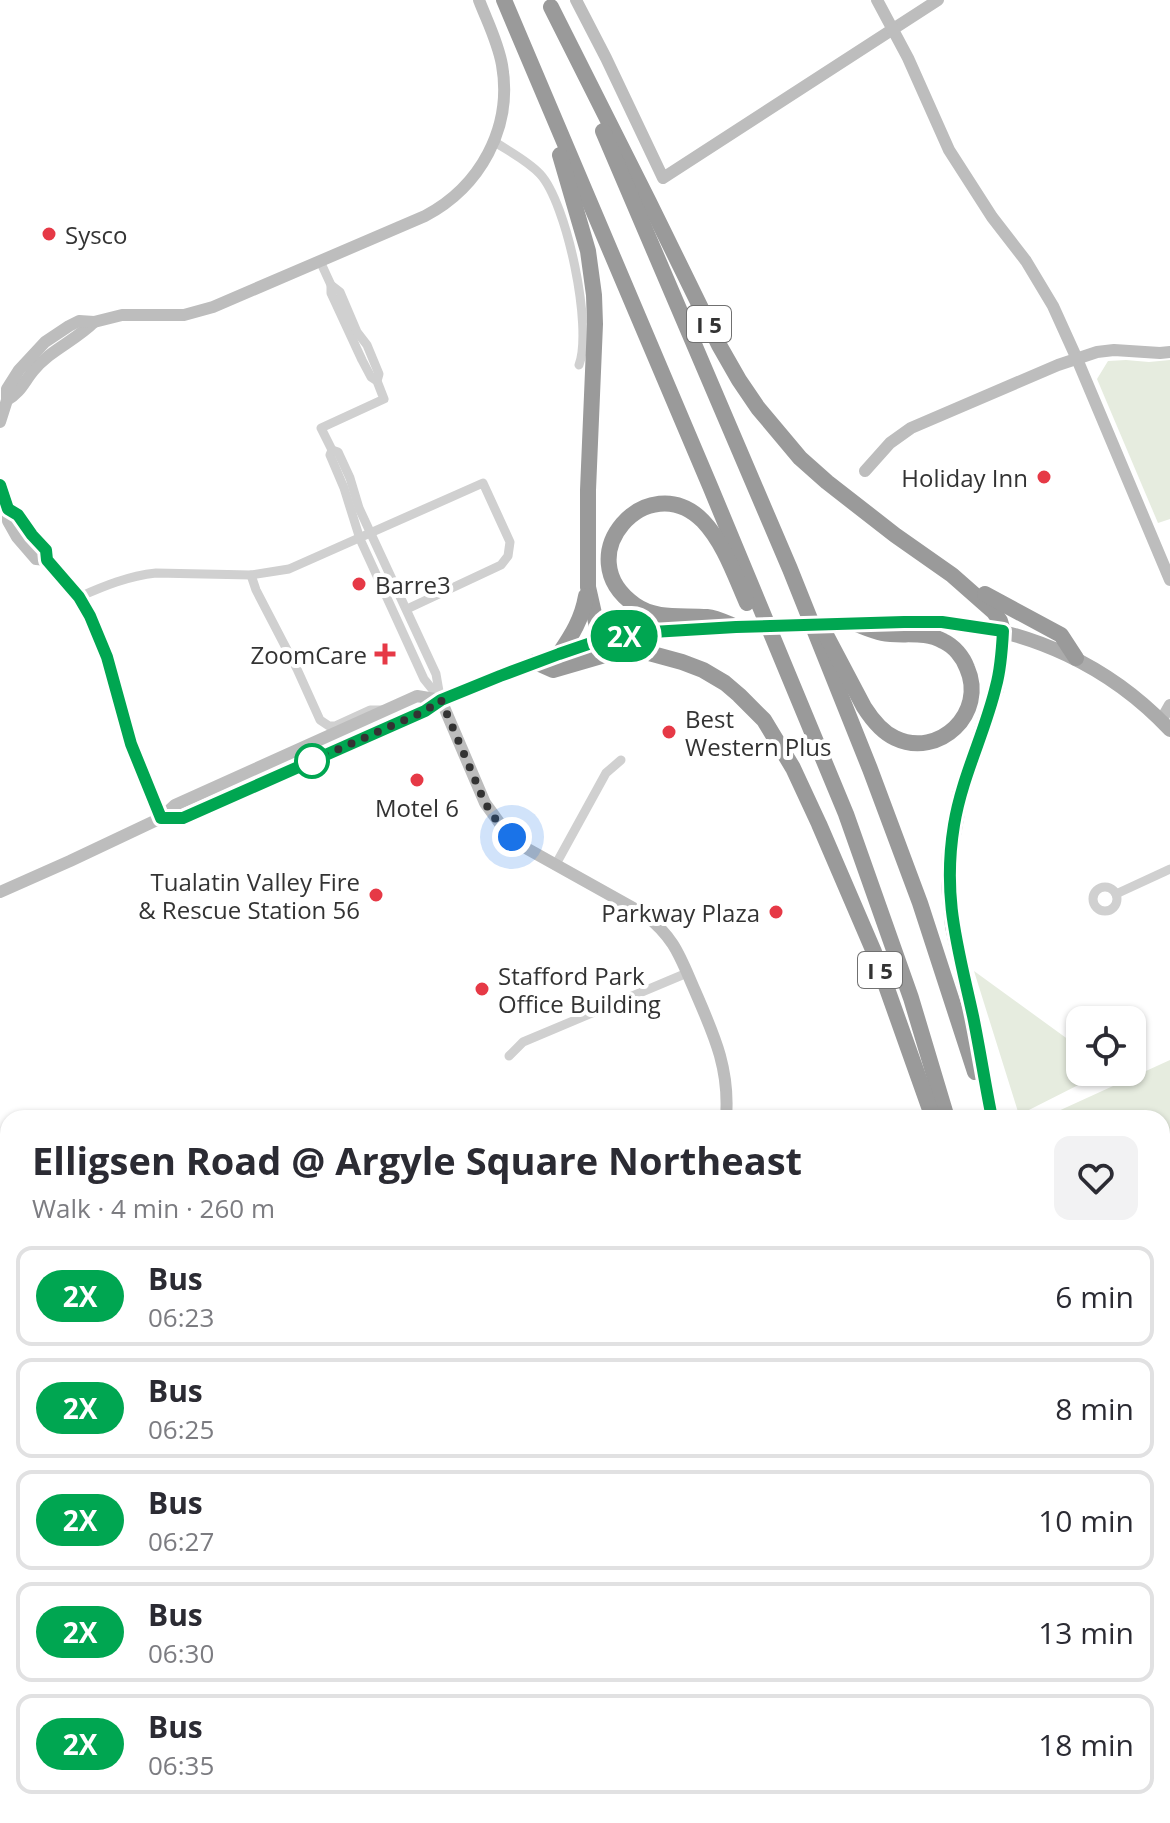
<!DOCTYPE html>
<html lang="en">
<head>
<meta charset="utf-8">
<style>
  :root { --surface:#fff; --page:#f2f2f3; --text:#2b2b33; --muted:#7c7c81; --line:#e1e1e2 }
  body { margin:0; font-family:"Open Sans",sans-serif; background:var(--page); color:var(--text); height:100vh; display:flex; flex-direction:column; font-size:30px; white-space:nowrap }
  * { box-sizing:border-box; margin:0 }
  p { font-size:26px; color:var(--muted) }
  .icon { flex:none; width:44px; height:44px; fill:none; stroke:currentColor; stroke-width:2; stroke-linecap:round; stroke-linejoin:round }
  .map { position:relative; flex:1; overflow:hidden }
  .drawer { position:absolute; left:0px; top:1110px; width:1170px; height:714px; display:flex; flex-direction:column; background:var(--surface); border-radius:24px 24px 0 0; box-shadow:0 2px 6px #0004 }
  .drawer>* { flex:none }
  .badge { padding:0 16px; border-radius:26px; font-size:28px; line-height:52px }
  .buttons { position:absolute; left:1066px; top:1006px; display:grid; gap:16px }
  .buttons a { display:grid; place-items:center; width:80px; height:80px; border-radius:16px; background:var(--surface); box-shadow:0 2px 6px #0004; font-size:40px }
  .you { position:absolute; width:40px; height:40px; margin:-20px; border:6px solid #fff; border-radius:50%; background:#1a73e8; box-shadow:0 0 0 12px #1a73e833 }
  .map>.badge { position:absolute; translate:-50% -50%; box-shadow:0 0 0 4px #fff }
  .round { display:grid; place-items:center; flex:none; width:84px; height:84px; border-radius:16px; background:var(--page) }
  .summary { display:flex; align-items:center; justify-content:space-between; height:136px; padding:0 32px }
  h1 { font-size:38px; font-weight:700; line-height:60px }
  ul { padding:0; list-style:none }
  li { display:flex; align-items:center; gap:24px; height:100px; margin:0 16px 12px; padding:0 16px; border:4px solid var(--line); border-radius:16px }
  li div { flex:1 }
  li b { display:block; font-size:30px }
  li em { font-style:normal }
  li .badge { min-width:88px; font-weight:700; text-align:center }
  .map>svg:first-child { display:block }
  .green { fill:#e6ecdf }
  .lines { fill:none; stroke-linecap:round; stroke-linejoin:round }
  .street { stroke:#d0d0d0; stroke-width:9 }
  .secondary { stroke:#bdbdbd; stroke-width:12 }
  .primary { stroke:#ababab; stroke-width:14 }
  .highway { stroke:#9a9a9a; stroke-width:16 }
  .primary-bridge { stroke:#ababab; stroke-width:14 }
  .line-casing { stroke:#fff; stroke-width:18 }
  .line { stroke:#00a651; stroke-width:12 }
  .walk { stroke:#333; stroke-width:8; stroke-dasharray:0 14.4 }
  .poi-dot { fill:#e63946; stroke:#fff; stroke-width:3 }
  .stop-dot { fill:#fff; stroke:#00a651; stroke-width:4 }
  .labels { text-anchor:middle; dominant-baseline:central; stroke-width:8; stroke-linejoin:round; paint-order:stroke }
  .shield { fill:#fff; stroke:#707070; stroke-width:2 }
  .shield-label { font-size:22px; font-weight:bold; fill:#333 }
  .poi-label { font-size:24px; fill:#333; stroke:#fff; text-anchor:start }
</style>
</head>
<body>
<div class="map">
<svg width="1170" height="1823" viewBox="0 0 1170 1823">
  <rect width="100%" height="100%" fill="#fff"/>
  <!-- green -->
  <g class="green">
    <path d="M1126 360 1149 362 1170 360V519L1158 523 1097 379 1108 361Z"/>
    <path d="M974 971 1080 1048V1072H1104L1019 1115Z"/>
    <path d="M1170 1060V1823H1126L1125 1816H1162V1118H1043Z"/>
    <path d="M8 1415V1590L0 1592V1424Z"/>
    <path d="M0 1655 8 1671V1816H1067L1068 1823H639L635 1817 624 1823H0Z"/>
  </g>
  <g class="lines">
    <!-- street -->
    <g class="street">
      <path d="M495 142C510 152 528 161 540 174 567 203 593 328 579 365"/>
      <path d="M320 261 331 285V293L362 360 371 377 377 381 384 399 321 428 332 450 330 455 344 488 360 539 398 622 424 679 441 700"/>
      <path d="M331 285 340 292 357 332 367 345 379 374 377 381"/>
      <path d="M332 450 338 452 350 478 359 508 436 674 440 697"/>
      <path d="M251 575 256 590 297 669 320 720 329 726H335L370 710H383"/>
      <path d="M79 597C104 586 128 576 156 573L251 575 289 569 483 483 510 542 508 556 501 565 407 609"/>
      <path d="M556 864 606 773 621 760"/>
      <circle cx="1105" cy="899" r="12"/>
      <path d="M1116 894 1170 869"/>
      <path d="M509 1056 523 1042 687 973"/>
    </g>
    <!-- secondary -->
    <g class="secondary">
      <path d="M576 0 606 58 663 178 938 0"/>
      <path d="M877 0 908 58 949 150 992 217 1026 261 1053 306 1077 359 1170 580"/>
      <path d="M7 400C20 393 24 382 33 371 50 350 75 341 94 322"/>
      <path d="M0 422 7 400V389L19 370 45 342 69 326 79 321 94 322 122 315H184L213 307 425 216C480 187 513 128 502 65 498 42 487 21 479 0"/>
      <path d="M865 471 890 443 911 428 1058 365 1097 352 1114 350 1160 353 1170 352"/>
      <path d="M0 485 8 509V521L17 537 36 559 47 560"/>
      <path d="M8 509 18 515 32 535 46 550 47 560 79 597 94 625 107 657 131 744 161 818"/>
      <path d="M441 700 485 803 506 832 524 847 644 914C675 938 680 957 695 991 714 1035 730 1069 726 1118"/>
      <path d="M1161 721 1170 705"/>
      <path d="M161 818H183L425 711 441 700 500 676 600 640"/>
      <path d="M0 892 70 861 161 818 175 805 417 696 441 700"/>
    </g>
    <!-- primary -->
    <g class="primary">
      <path d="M857 623C885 622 914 620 943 622 1030 629 1110 666 1170 730"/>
      <path d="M600 640 652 632 735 627"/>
    </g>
    <!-- highway -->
    <g class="highway">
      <path d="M504 0 710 486 846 814 911 998 947 1118"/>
      <path d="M551 7 649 202 719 345 739 380 758 408 800 458 827 482 895 535 952 575 994 612 1000 621 1003 631 1000 666 996 689 960 795 950 852 949 885 953 926 972 1015 992 1118"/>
      <path d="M603 131 790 569 870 769 920 903 975 1072"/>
      <path d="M560 155 588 251 594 295 595 324 588 490V587L600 640"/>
      <path d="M985 594 1061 635 1076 658"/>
      <path d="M736 627C726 623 717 618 707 617 682 615 656 620 635 605 566 557 648 465 703 521 724 543 735 576 747 603"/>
      <path d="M826 635 864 707C871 718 882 732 895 738 939 759 987 713 967 668 963 657 954 646 943 641 924 630 902 637 882 633 872 631 862 626 853 623"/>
      <path d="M559 654C572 635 582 619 586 596"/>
      <path d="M535 662 553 670 615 652 649 653 682 662 703 670 725 683 739 695 764 720 793 768 819 824 874 952 933 1118"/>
      <path d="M1084 1816 1085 1823"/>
      <path d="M1122 1816 1123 1823"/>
    </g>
    <!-- primary-bridge -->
    <path class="primary-bridge" d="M736 627 844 623"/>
  </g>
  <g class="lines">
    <!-- line casing -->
    <g class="line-casing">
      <path id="line" d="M0 485 8 509 18 515 32 535 46 550 47 560 79 597 90 616 107 657 131 744 161 818H183L425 711 441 700 500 676 559 654 600 640 622 636 652 632 736 627 904 622H942L1003 631C1002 650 1001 668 996 686 985 733 962 776 954 825 942 898 958 947 973 1016 980 1050 985 1084 992 1118"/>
    </g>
    <!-- line -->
    <use href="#line" class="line"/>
    <!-- walk -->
    <path class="walk" d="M312 761 425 711 441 700 485 803 498 823 512 837"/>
  </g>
  <!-- markers -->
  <g class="poi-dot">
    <circle cx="49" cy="234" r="8"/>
    <circle cx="1044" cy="477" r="8"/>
    <circle cx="359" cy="584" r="8"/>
    <path d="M381 642h8v8h8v8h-8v8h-8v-8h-8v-8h8z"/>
    <circle cx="669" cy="732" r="8"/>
    <circle cx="417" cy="780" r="8"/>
    <circle cx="376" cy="895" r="8"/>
    <circle cx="776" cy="912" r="8"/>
    <circle cx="482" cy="989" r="8"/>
  </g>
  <circle class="stop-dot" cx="312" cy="761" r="16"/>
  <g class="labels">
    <!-- shield labels -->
    <g class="shield">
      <rect x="687" y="306" width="44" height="36" rx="6"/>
      <rect x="858" y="952" width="44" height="36" rx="6"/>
    </g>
    <g class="shield-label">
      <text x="709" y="324">I 5</text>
      <text x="880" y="970">I 5</text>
    </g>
    <!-- poi labels -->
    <g class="poi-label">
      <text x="65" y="234">Sysco</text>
      <text x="1028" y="477" text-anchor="end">Holiday Inn</text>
      <text x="375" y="584">Barre3</text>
      <text x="367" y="654" text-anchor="end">ZoomCare</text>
      <text x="685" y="718">Best<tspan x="685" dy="28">Western Plus</tspan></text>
      <text x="417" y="807" text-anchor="middle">Motel 6</text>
      <text x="360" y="881" text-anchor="end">Tualatin Valley Fire<tspan x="360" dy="28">&amp; Rescue Station 56</tspan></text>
      <text x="760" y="912" text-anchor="end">Parkway Plaza</text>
      <text x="498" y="975">Stafford Park<tspan x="498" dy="28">Office Building</tspan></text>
    </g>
  </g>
</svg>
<div class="buttons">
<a><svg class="icon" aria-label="locate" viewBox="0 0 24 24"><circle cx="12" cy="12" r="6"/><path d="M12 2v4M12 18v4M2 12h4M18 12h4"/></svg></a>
</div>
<div class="you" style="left:512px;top:837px"></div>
<b class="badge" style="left:624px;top:636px;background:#00a651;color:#fff">2X</b>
<section class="drawer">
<div class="summary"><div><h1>Elligsen Road @ Argyle Square Northeast</h1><p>Walk · 4 min · 260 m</p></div><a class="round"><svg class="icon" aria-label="heart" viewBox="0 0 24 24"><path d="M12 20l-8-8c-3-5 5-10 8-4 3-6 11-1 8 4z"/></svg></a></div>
<ul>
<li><span class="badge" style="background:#00a651;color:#fff">2X</span><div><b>Bus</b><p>06:23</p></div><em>6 min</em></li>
<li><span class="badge" style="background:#00a651;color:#fff">2X</span><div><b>Bus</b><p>06:25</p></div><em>8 min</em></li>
<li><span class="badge" style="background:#00a651;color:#fff">2X</span><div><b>Bus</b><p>06:27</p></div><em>10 min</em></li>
<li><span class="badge" style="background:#00a651;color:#fff">2X</span><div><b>Bus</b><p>06:30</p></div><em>13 min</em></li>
<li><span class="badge" style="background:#00a651;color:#fff">2X</span><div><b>Bus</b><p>06:35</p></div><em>18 min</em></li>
</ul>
</section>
</div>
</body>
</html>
